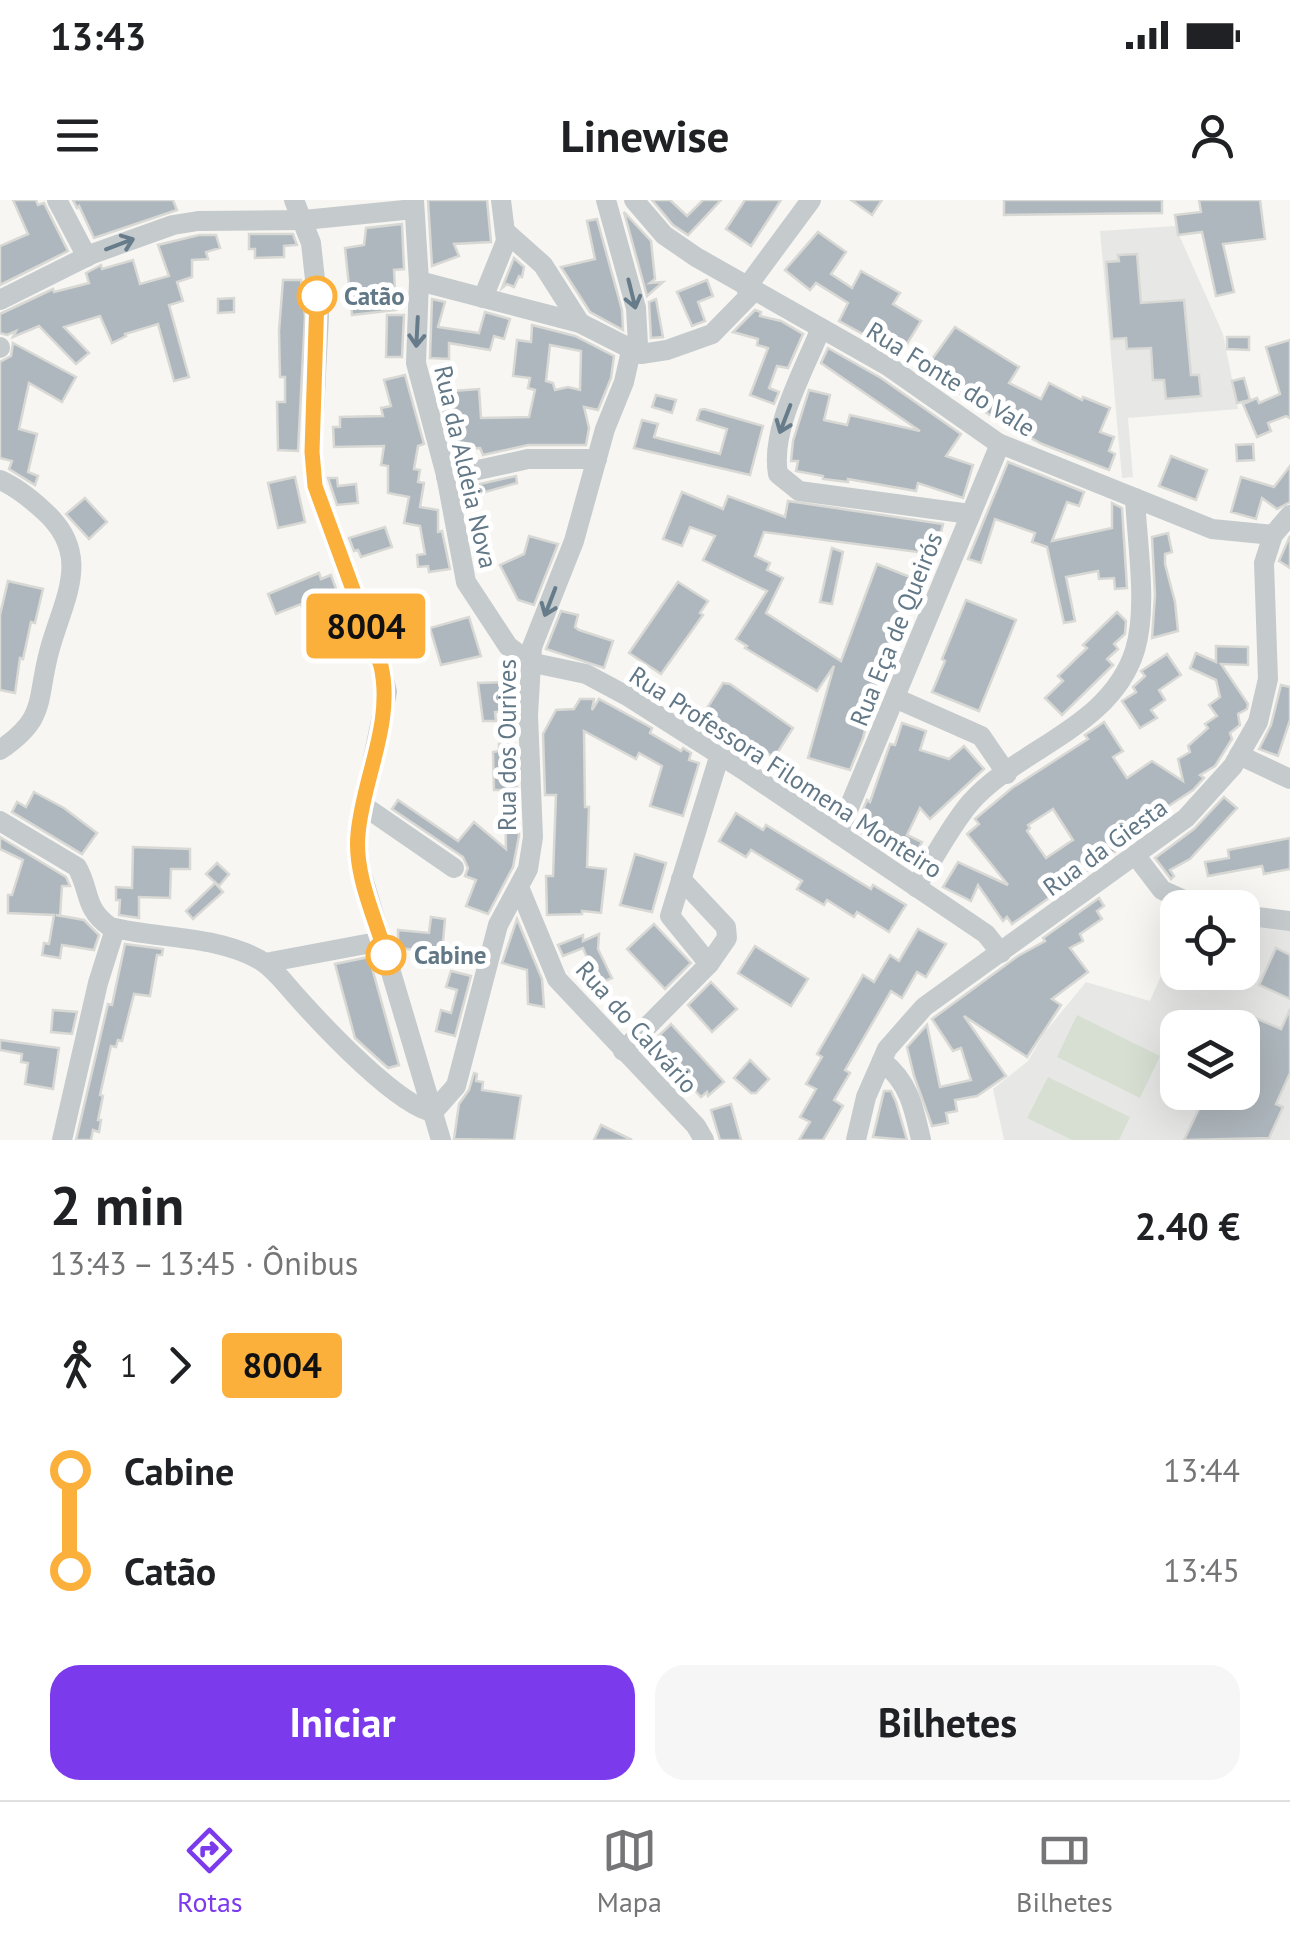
<!DOCTYPE html>
<html lang="pt">
<head>
<meta charset="utf-8">
<style>
  :root { --surface:#fff; --page:#f6f6f6; --text:#202124; --muted:#757577; --line:#e0e0e0; --accent:#7c3aed }
  body { margin:0; font-family:"PT Sans",sans-serif; background:var(--page); color:var(--text); height:100vh; display:flex; flex-direction:column; font-size:38px; white-space:nowrap }
  * { box-sizing:border-box; margin:0 }
  p { font-size:32px; color:var(--muted) }
  .icon { flex:none; width:55px; height:55px; fill:none; stroke:currentColor; stroke-width:2; stroke-linecap:round; stroke-linejoin:round }
  .map { position:relative; height:940px; overflow:hidden }
  .side { display:flex; flex-direction:column; background:var(--surface); flex:1 }
  .side>* { flex:none }
  .badge { padding:0 20px; border-radius:8px; font-size:35px; line-height:65px }
  .fabs { position:absolute; left:1160px; top:690px; display:grid; gap:20px }
  .fabs a { display:grid; place-items:center; width:100px; height:100px; border-radius:20px; background:var(--surface); box-shadow:0 10px 40px #0002; font-size:50px }
  .map>.badge { position:absolute; translate:-50% -50%; box-shadow:0 0 0 5px #fff }
  .legs { display:flex; align-items:center; gap:15px; height:110px; padding:0 50px; font-size:32px }
  .legs p { margin-inline-start:auto }
  .summary { display:flex; align-items:center; justify-content:space-between; height:170px; padding:0 50px }
  h1 { font-size:55px; font-weight:800; line-height:75px }
  .cta { display:flex; gap:20px; margin-top:auto; padding:20px 50px }
  .cta a { flex:1; height:115px; border-radius:30px; background:var(--accent); color:#fff; font-size:40px; font-weight:800; line-height:115px; text-align:center }
  .cta a+a { background:var(--page); color:var(--text) }
  ul { padding:0 50px; list-style:none }
  li { display:flex; align-items:center; gap:35px; height:100px; font-size:38px }
  li i { display:grid; place-items:center; width:15px; height:100%; margin:0 12px; background:currentColor }
  li i::after { content:''; width:25px; height:25px; margin:-12px; border:8px solid; border-radius:50%; background:var(--surface) }
  li p { margin-inline-start:auto }
  li:first-child i { background:linear-gradient(#0000 50%,currentColor 0) }
  li:last-child i { background:linear-gradient(currentColor 50%,#0000 0) }
  .status { display:flex; justify-content:space-between; align-items:center; height:70px; padding:0 50px; background:var(--surface); direction:ltr }
  .status svg { height:28px; fill:currentColor }
  header { display:flex; justify-content:space-between; align-items:center; height:130px; padding:0 50px; background:var(--surface); font-size:45px; font-weight:800 }
  .menu { display:flex; justify-content:space-around; align-items:center; height:140px; border-top:2px solid var(--line); background:var(--surface); font-size:28px; color:var(--muted) }
  .menu a { display:grid; justify-items:center; gap:5px }
  .menu .selected { color:var(--accent) }
  .map>svg:first-child { display:block }
  .built { fill:#e7e8e6; fill-rule:evenodd }
  .green { fill:#d7dfd3 }
  .building { fill:#aeb7bd; stroke:#d8d8d5; stroke-width:2.5; fill-rule:evenodd }
  .lines { fill:none; stroke-linecap:round; stroke-linejoin:round }
  .minor { stroke:#c5cacd; stroke-width:20 }
  .oneway { stroke:#677c8a }
  .line-1-casing { stroke:#fff; stroke-width:22 }
  .line-1 { stroke:#fbb03b; stroke-width:15 }
  .stop-1-dot { fill:#fff; stroke:#fbb03b; stroke-width:5 }
  .labels { text-anchor:middle; dominant-baseline:central; stroke-width:10; stroke-linejoin:round; paint-order:stroke }
  .stop-label { font-size:25px; font-weight:bold; fill:#627887; stroke:#fff; text-anchor:start }
  .street-label { font-size:25px; fill:#627887; stroke:#fff }
</style>
</head>
<body>
<div class="status"><b>13:43</b><svg viewBox="0 0 49 12"><path d="M0 12V9h3v3zM5 12V6h3v6zM10 12V3h3v9zM15 12V0h3v12zM26 1h20v11H26zM47 4h2v5h-2z"/></svg></div>
<header><svg class="icon" aria-label="menu" viewBox="0 0 24 24"><path d="M4 6h16M4 12h16M4 18h16"/></svg>Linewise<svg class="icon" aria-label="person" viewBox="0 0 24 24"><circle cx="12" cy="8" r="4"/><path d="M4 21q1-7 8-7t8 7"/></svg></header>
<div class="map">
<svg width="1290" height="940" viewBox="0 0 1290 940">
  <rect width="100%" height="100%" fill="#f7f6f2"/>
  <!-- built -->
  <g class="built">
    <path d="M1175 26 1223 134 1238 209 1128 218 1133 277 1122 278 1100 31Z"/>
    <path d="M1243 723 1290 729V940H1004L993 889 1028 861 1045 832 1086 782 1150 801 1177 739 1178 772H1242ZM1178 828H1242V892H1178Z"/>
  </g>
  <!-- green -->
  <g class="green">
    <path d="M1077 815 1160 856 1140 898 1057 857Z"/>
    <path d="M1048 877 1130 917 1119 940H1072L1027 918Z"/>
  </g>
  <!-- building -->
  <g class="building">
    <path d="M13 0H36L38 5 44 3 68 51 0 85V46L28 34Z"/>
    <path d="M73 0H173L177 10 94 38 79 6 77 8Z"/>
    <path d="M428 0H487L491 42 454 44 459 56 432 66Z"/>
    <path d="M652 0H670L687 16 703 0H721L688 35 673 25Z"/>
    <path d="M745 0H781L751 46 726 29Z"/>
    <path d="M851 0H882L872 15Z"/>
    <path d="M1004 0H1162V13L1004 15Z"/>
    <path d="M1199 0H1260L1265 39 1223 44 1234 92 1216 96 1202 32 1178 35 1175 15 1201 12Z"/>
    <path d="M624 12 651 41 655 79 650 83 663 82 647 96Z"/>
    <path d="M597 19 622 110 623 130 590 112 561 67 595 59 587 21Z"/>
    <path d="M402 24 404 69 394 70 396 110 352 115 345 48 364 45 366 28Z"/>
    <path d="M818 32 846 52 831 74 852 88 861 71 900 93 893 104 921 121 902 152 875 134 872 139 839 121 848 103 816 83 810 90 785 70Z"/>
    <path d="M249 34H293L297 45 284 46V57L255 58V49H249Z"/>
    <path d="M199 35H216L220 48 206 52 208 59 192 60V77L177 82 183 101 169 105 189 177 174 181 158 124 125 134 126 136 112 143 100 116 64 127 89 153 76 164 39 126 13 137 16 131 7 135 0 133V114L53 89 54 92 89 83 86 73 101 65 102 69 133 60 140 84 169 76 158 45Z"/>
    <path d="M1137 54 1141 103 1184 100 1191 175H1199L1201 196 1166 199 1164 180H1153L1151 148 1127 149 1126 138 1112 139 1106 62 1119 61 1118 55Z"/>
    <path d="M514 58 524 67 522 77 519 76 514 87 507 84 502 88Z"/>
    <path d="M283 80H301L305 116 298 251 278 250 277 202H285V177H280L279 131Z"/>
    <path d="M707 80 713 96 698 102 705 121 692 126 677 92Z"/>
    <path d="M234 98V112L218 113V99Z"/>
    <path d="M432 99 445 102 438 127 479 133 485 112 510 119 504 139 494 136 490 150 449 143V159L430 158Z"/>
    <path d="M656 99 663 137 651 138 649 102Z"/>
    <path d="M755 110 761 112 760 116 781 121 803 134 788 168 777 166 769 188 779 192 774 204 750 195 768 148 757 145 758 139 733 132Z"/>
    <path d="M387 115H404L402 157H386Z"/>
    <path d="M532 125 575 136 614 156 611 178 598 210 584 207 589 228 586 245H528L483 255 480 248 453 249 452 214H444L440 192 479 189 481 218 529 217 535 190 528 188 530 178 513 176 517 140 531 142ZM550 145 581 151 580 190 568 187 555 190 553 183 546 181Z"/>
    <path d="M955 127 1019 167 1009 183 1041 199 1049 183 1082 200 1083 197 1110 208 1100 232 1114 237 1109 251 1115 254 1109 270 1042 244 994 218 925 169Z"/>
    <path d="M1227 137H1249V150L1227 149Z"/>
    <path d="M1290 140V218L1286 216 1268 223 1271 231 1257 237 1243 204 1257 198 1259 203 1280 194 1266 147Z"/>
    <path d="M13 143 76 177 62 202 29 183 19 229 37 234 28 272 38 276 35 285 9 269 12 261 0 258V162L11 156Z"/>
    <path d="M828 148 881 178 961 234 946 256 973 265 963 298 918 283 916 291 848 279V282L823 279V276L796 271 798 261H791L793 241 809 190 830 195 824 220 847 225 850 215 920 231 821 163Z"/>
    <path d="M405 175 424 244 418 246 414 269 420 270 418 282 424 283 420 307 438 310V332L442 331 450 369 429 372 428 366 418 367 417 355 425 354 420 326 404 323 409 297 388 293V266L381 265 384 246 334 247 333 227H340V217L383 216 381 208 391 206 384 180Z"/>
    <path d="M1244 178 1250 200 1237 203 1232 181Z"/>
    <path d="M656 195 676 200 672 213 652 207Z"/>
    <path d="M704 209 763 226 750 275 634 248 642 220 658 224 654 237 720 254 727 229 697 220 700 210Z"/>
    <path d="M1253 244 1254 260 1237 261 1236 245Z"/>
    <path d="M1171 256 1207 270 1196 300 1159 286Z"/>
    <path d="M1008 262 1084 292 1079 306 1067 302 1052 341 1112 328V303L1122 308 1127 388 1115 389 1114 378 1099 379 1098 371 1066 377 1075 421 1064 423 1047 347 1032 342 1035 333 995 319 981 363 968 359Z"/>
    <path d="M1290 266V302L1277 309 1262 298 1256 319 1231 312 1241 277 1274 287Z"/>
    <path d="M516 276 517 283 464 298 462 288Z"/>
    <path d="M295 277 305 322 278 328 268 283Z"/>
    <path d="M328 278H337L338 286 356 284 358 303 337 305Z"/>
    <path d="M682 292 723 309 728 296 785 317 788 301 943 324 932 371 915 369 918 352 764 332 755 356 770 363 767 370 783 378 766 413 841 461 877 364 915 379 879 474 863 538 850 570 808 558 834 466 817 491 745 448 747 446 736 439 767 391 703 360 715 336 690 327 682 346 663 339Z"/>
    <path d="M85 298 107 322 89 339 66 314Z"/>
    <path d="M385 327 392 347 361 357 358 350 354 351 349 338Z"/>
    <path d="M1168 333 1172 352 1165 354V364L1175 402 1178 431 1152 438 1155 395 1152 337Z"/>
    <path d="M529 336 558 344 534 405 518 400 500 365 524 354Z"/>
    <path d="M1290 336V368L1279 361Z"/>
    <path d="M832 348 843 352 832 404 820 402Z"/>
    <path d="M319 373 321 379 331 375 340 400 305 413 301 404 276 414 268 394Z"/>
    <path d="M8 381 43 389 35 423 31 422 23 459 20 458 15 493 0 490V415Z"/>
    <path d="M678 382 708 401 700 413 703 415 661 474 629 453Z"/>
    <path d="M407 397 415 422 388 431 379 406Z"/>
    <path d="M966 400 1016 420 979 511 932 492 945 461 942 459Z"/>
    <path d="M561 411 578 415 575 427 579 430 613 441 604 468 546 449Z"/>
    <path d="M1117 412 1126 421 1125 434 1114 444 1118 449 1107 459 1113 465 1062 515 1045 498 1063 481 1058 476 1087 448 1083 445Z"/>
    <path d="M469 417 481 456 441 465 430 428Z"/>
    <path d="M1216 446 1248 447V465L1221 464 1248 504 1247 509 1238 514 1240 525 1230 533 1232 539 1215 566 1200 575 1204 578 1193 590 1164 609 1168 614 1012 724 1007 717 1003 721 978 685 971 701 943 687 958 662 1008 685 967 634 979 624 975 619 1012 588 1088 539 1085 535 1104 522 1123 551 1113 557 1127 578 1152 561 1183 581 1178 559 1190 552 1188 546 1208 528 1205 524 1217 516 1209 505 1220 497 1216 480 1190 468 1196 453 1216 462ZM1053 609 1073 640 1046 658 1027 631 1030 628 1028 625Z"/>
    <path d="M1167 454 1181 475 1159 490 1165 500 1151 510 1157 518 1140 528 1122 501 1136 492 1133 487 1145 476 1141 471Z"/>
    <path d="M508 482 509 512H495L496 521H483L478 483Z"/>
    <path d="M723 483 730 484 793 528 774 558 763 550 761 553 704 513Z"/>
    <path d="M1281 485 1290 487V520L1278 556 1259 549 1271 525Z"/>
    <path d="M580 499H594L592 510 599 499 652 528 650 533 681 551 683 548 691 553 689 560 699 563 683 616 650 606 662 566 639 553 636 559 584 531 585 607H589L587 667 606 669 601 713 582 711V714L547 715 546 676H553L556 595H545L543 534 556 510 574 509Z"/>
    <path d="M902 523 926 531 920 550 949 559 964 546 984 569 930 619 920 608 907 635 922 642 912 661 855 629 867 600 870 602 890 544 895 545Z"/>
    <path d="M499 544H515L519 636 513 667 488 714 466 706 476 680 465 676 468 668 463 657 392 609 398 600 458 641 474 622 506 649 505 590H494L493 552 499 551Z"/>
    <path d="M34 592 64 608 97 633 82 654 12 612 17 602 26 607Z"/>
    <path d="M1224 597 1237 608 1190 659 1170 670 1174 676 1171 679 1155 658 1194 629Z"/>
    <path d="M736 613 763 630 766 625 871 689 873 685 906 705 889 732 857 712 854 717 827 700 824 705 797 689 802 681 751 650 746 657 719 641Z"/>
    <path d="M0 637 66 677 70 686H62L60 716 56 715 84 720 99 735 94 750 62 745 60 758 42 755 44 743 49 744 54 715 8 713V695H12L23 660 0 649Z"/>
    <path d="M1290 638V669L1264 674 1262 666 1208 676 1205 662 1229 658 1228 650Z"/>
    <path d="M133 647 190 649V669H171L170 698 139 697V718L119 715 120 700H116V687L132 688Z"/>
    <path d="M635 654 666 663 652 712 620 705Z"/>
    <path d="M217 663 229 674 219 686 206 674Z"/>
    <path d="M215 683 223 692 193 719 186 711Z"/>
    <path d="M1099 698 1104 706 1097 711 1102 719 1080 734 1083 741 1070 748 1088 772 1052 799 1061 805 1027 857 964 816 1006 876 977 896 955 900 957 911 946 913 948 923 932 926 914 876 907 847 927 825 940 887 971 880 961 848 953 851 932 819 1018 756 1045 741 1043 738Z"/>
    <path d="M431 717 445 719 442 753 398 748V730L429 733Z"/>
    <path d="M517 719 542 779 544 807 528 804 527 770 502 763Z"/>
    <path d="M654 724 691 763 665 789 627 749Z"/>
    <path d="M918 729 946 744 926 777 917 772 902 798 891 791 845 870 850 873 834 900 843 906 823 940H799L810 922 800 917 816 889 806 884 822 857 817 854 863 775 874 782 890 755 899 761Z"/>
    <path d="M599 734 598 749 612 778 598 784 583 748 563 756 558 745 583 735V741Z"/>
    <path d="M125 744 163 749 162 755H157L150 796 134 794 122 841 118 840 116 847 111 846 100 895 103 896 98 920H101L99 932 93 930 91 940H76L108 804 112 805Z"/>
    <path d="M755 746 808 779 791 806 738 773Z"/>
    <path d="M1276 748 1290 755V799L1259 785Z"/>
    <path d="M369 757 399 865 388 868 355 838 335 764Z"/>
    <path d="M451 771 471 776 455 836 436 831 441 810 451 813 457 790 446 787Z"/>
    <path d="M711 782 737 809 712 832 688 805Z"/>
    <path d="M1290 809V873L1276 904 1283 907 1269 938 1184 940 1207 892H1242V828H1237L1244 813 1281 829Z"/>
    <path d="M53 810 77 812 72 834 51 832Z"/>
    <path d="M671 824 724 882 708 896 707 892 701 897 688 883 681 890 656 864 661 860 648 846Z"/>
    <path d="M0 840 59 848 53 889 25 884 28 863 21 862 22 854 0 850Z"/>
    <path d="M750 860 769 879 756 893H751L734 878Z"/>
    <path d="M474 873 477 874 476 881 483 882 482 890 521 896 514 940 454 939 459 904 469 890Z"/>
    <path d="M884 891H891L896 902 907 940 873 937Z"/>
    <path d="M731 904 741 940H720L711 910Z"/>
    <path d="M601 925 632 940H594Z"/>
  </g>
  <g class="lines">
    <!-- minor -->
    <g class="minor">
      <path d="M57 0 87 57"/>
      <path d="M294 0 311 43 319 116 312 252 315 286 381 466 387 492 357 635 360 668 441 940"/>
      <path d="M414 0 419 81 416 163 446 275 466 382 508 446 529 462 586 474 629 497 742 569 986 734 1001 753"/>
      <path d="M634 0 664 35 696 57 888 166 998 243 1212 329 1273 335"/>
      <path d="M507 33 543 65 580 123"/>
      <path d="M419 81 580 123 641 154 667 150 712 134 753 92"/>
      <path d="M746 88 811 0"/>
      <path d="M483 98 506 41 501 0"/>
      <path d="M0 100 92 54 173 25 198 21 304 20 414 9"/>
      <path d="M821 128C804 171 770 229 778 274L799 291 970 314"/>
      <path d="M0 147V148"/>
      <path d="M446 277 528 259H597"/>
      <path d="M0 280C16 287 31 299 44 311 94 356 63 399 49 452 36 502 47 518 0 550"/>
      <path d="M895 498 981 536 1007 574"/>
      <path d="M1239 555 1290 579"/>
      <path d="M364 606 454 668"/>
      <path d="M0 621 77 667C91 692 83 707 110 727 158 739 217 735 260 760 276 770 286 785 298 798 324 827 398 906 433 912L456 886 498 725 528 669 533 637 528 515 532 447 574 341 605 229 624 182 631 151 638 145 636 108 606 0"/>
      <path d="M838 634 1000 244"/>
      <path d="M1136 656 1162 690 1202 708"/>
      <path d="M681 679 726 727 727 738 709 764"/>
      <path d="M519 687 557 779 696 926 704 940"/>
      <path d="M916 687C933 660 949 628 970 603 1018 548 1111 528 1135 450 1148 408 1137 343 1135 298"/>
      <path d="M1242 715 1290 721"/>
      <path d="M265 763 382 741"/>
      <path d="M623 851 709 764 670 716 720 554"/>
      <path d="M882 861C909 882 914 908 921 940"/>
      <path d="M62 940 98 783 115 729"/>
      <path d="M856 940 866 897 887 849 924 807 1186 618 1233 566 1258 522 1268 479 1264 363 1273 335 1290 315"/>
    </g>
  </g>
  <!-- one-way arrows -->
  <defs><path id="oneway-shaft" d="M-6 0H5M1.5-3L5.5 0L1.5 3" fill="none" stroke-width="1.6" stroke-linecap="round" stroke-linejoin="round" transform="scale(2.5)"/></defs>
  <g class="oneway">
    <use href="#oneway-shaft" transform="translate(120 44) rotate(-21)"/>
    <use href="#oneway-shaft" transform="translate(632 94) rotate(76)"/>
    <use href="#oneway-shaft" transform="translate(417 132) rotate(93)"/>
    <use href="#oneway-shaft" transform="translate(785 219) rotate(111)"/>
    <use href="#oneway-shaft" transform="translate(550 402) rotate(111)"/>
  </g>
  <g class="lines">
    <!-- line-1 casing -->
    <g class="line-1-casing">
      <path id="line-1" d="M317 96 312 252 315 286 381 466C394 523 363 578 358 634 354 674 375 717 386 755"/>
    </g>
    <!-- line-1 -->
    <use href="#line-1" class="line-1"/>
  </g>
  <!-- markers -->
  <g class="stop-1-dot">
    <circle cx="317" cy="96" r="18"/>
    <circle cx="386" cy="755" r="18"/>
  </g>
  <g class="labels">
    <!-- stop labels -->
    <g class="stop-label">
      <text x="344" y="96">Catão</text>
      <text x="414" y="755">Cabine</text>
    </g>
    <!-- street labels -->
    <g class="street-label">
      <text transform="translate(951 179) rotate(32)">Rua Fonte do Vale</text>
      <text transform="translate(466 267) rotate(77)">Rua da Aldeia Nova</text>
      <text transform="translate(896 429) rotate(-68)">Rua Eça de Queirós</text>
      <text transform="translate(507 545) rotate(-90)">Rua dos Ourives</text>
      <text transform="translate(786 572) rotate(33)">Rua Professora Filomena Monteiro</text>
      <text transform="translate(1105 647) rotate(-36)">Rua da Giesta</text>
      <text transform="translate(637 827) rotate(48)">Rua do Calvário</text>
    </g>
  </g>
</svg>
<div class="fabs">
<a><svg class="icon" aria-label="locate" viewBox="0 0 24 24"><circle cx="12" cy="12" r="6"/><path d="M12 2v4M12 18v4M2 12h4M18 12h4"/></svg></a>
<a><svg class="icon" aria-label="layers" viewBox="0 0 24 24"><path d="M12 4l9 5-9 5-9-5zM3 14l9 5 9-5"/></svg></a>
</div>
<b class="badge" style="left:366px;top:426px;background:#fbb03b;color:#111">8004</b>
</div>
<section class="side">
<div class="summary"><div><h1>2 min</h1><p>13:43 – 13:45 · Ônibus</p></div><b>2.40 €</b></div>
<div class="legs"><svg class="icon" aria-label="walk" viewBox="0 0 24 24"><circle cx="13" cy="4" r="2"/><path d="M13 8l-2 6 4 7M11 14l-3 7M7 12l3-4h3l4 4"/></svg>1<svg class="icon" aria-label="forward" viewBox="0 0 24 24"><path d="M9 5l7 7-7 7"/></svg><b class="badge" style="background:#fbb03b;color:#111">8004</b></div>
<ul>
<li><i style="color:#fbb03b"></i><b>Cabine</b><p>13:44</p></li>
<li><i style="color:#fbb03b"></i><b>Catão</b><p>13:45</p></li>
</ul>
<div class="cta"><a>Iniciar</a><a>Bilhetes</a></div>
</section>
<nav class="menu">
<a class="selected"><svg class="icon" aria-label="directions" viewBox="0 0 24 24"><path d="M12 3l9 9-9 9-9-9zM9 14v-3h6M13 9l2 2-2 2"/></svg>Rotas</a>
<a><svg class="icon" aria-label="map" viewBox="0 0 24 24"><path d="M3 6l6-2 6 2 6-2v14l-6 2-6-2-6 2zM9 4v14M15 6v14"/></svg>Mapa</a>
<a><svg class="icon" aria-label="tickets" viewBox="0 0 24 24"><path d="M3 7h18v10H3zM15 7v10"/></svg>Bilhetes</a>
</nav>
</body>
</html>
